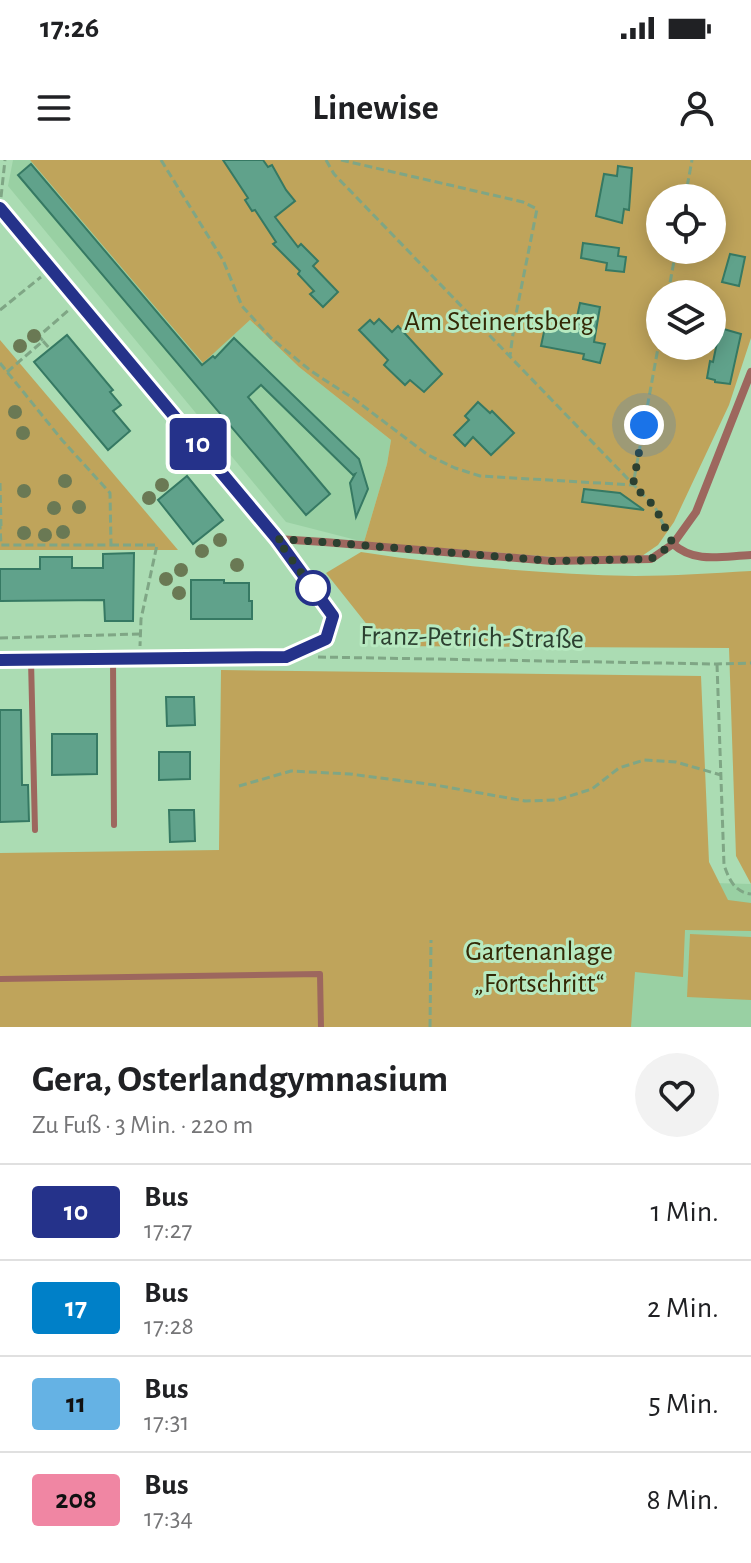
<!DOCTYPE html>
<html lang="de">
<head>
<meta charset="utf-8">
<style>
  :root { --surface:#fff; --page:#f2f2f2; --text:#202124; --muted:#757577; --line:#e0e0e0 }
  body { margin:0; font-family:"Alegreya Sans",sans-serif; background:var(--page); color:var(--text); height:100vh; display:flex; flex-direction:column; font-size:30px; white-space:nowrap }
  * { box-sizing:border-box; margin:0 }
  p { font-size:26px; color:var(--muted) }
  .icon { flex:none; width:44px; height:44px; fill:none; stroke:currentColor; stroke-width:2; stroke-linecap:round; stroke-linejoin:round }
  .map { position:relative; height:867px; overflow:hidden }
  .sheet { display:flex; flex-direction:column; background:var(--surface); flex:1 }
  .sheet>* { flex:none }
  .badge { padding:0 16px; border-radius:6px; font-size:28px; line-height:52px }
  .buttons { position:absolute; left:646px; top:24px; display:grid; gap:16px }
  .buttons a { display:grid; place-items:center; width:80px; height:80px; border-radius:50%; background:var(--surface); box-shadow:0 4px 20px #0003; font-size:40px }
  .you { position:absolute; width:40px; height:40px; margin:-20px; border:6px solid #fff; border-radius:50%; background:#1a73e8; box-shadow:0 0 0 12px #1a73e833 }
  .map>.badge { position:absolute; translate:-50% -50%; box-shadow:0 0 0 4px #fff }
  .round { display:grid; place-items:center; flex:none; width:84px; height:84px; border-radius:42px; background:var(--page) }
  .overview { display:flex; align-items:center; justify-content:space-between; height:136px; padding:0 32px }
  h1 { font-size:38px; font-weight:600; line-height:60px }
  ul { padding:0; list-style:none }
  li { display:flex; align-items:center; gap:24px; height:96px; padding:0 32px; border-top:2px solid var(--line) }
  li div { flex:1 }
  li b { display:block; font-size:30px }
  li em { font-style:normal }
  li .badge { min-width:88px; font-weight:700; text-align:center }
  .status { display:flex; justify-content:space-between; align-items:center; height:56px; padding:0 40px; background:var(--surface); direction:ltr }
  .status svg { height:22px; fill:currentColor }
  header { display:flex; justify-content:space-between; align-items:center; height:104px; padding:0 32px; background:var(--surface); font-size:36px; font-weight:600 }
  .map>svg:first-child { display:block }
  .built { fill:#99d0a3 }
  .green { fill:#bfa45b; fill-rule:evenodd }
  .building { fill:#60a28b; stroke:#367963; stroke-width:2 }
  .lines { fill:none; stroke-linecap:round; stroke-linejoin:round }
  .path { stroke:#7fa685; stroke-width:3; stroke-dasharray:8 4; stroke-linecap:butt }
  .lane { stroke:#9d675e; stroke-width:6 }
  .street { stroke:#9d675e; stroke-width:8 }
  .tree { fill:#6a7954 }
  .line-casing { stroke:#fff; stroke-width:18 }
  .line { stroke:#25328a; stroke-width:12 }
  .walk { stroke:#2c4030; stroke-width:8; stroke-dasharray:0 14.4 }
  .stop-dot { fill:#fff; stroke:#25328a; stroke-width:4 }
  .labels { text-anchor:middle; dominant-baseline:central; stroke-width:6; stroke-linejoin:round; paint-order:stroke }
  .park-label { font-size:28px; fill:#342806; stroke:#b7e9c0 }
  .street-label { font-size:28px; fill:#2c4030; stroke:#b7e9c0 }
</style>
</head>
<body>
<div class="status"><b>17:26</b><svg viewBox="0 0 49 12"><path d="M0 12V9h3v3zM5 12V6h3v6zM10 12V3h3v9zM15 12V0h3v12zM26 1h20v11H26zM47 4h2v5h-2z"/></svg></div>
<header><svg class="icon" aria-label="menu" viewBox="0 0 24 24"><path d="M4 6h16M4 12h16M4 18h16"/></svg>Linewise<svg class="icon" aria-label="person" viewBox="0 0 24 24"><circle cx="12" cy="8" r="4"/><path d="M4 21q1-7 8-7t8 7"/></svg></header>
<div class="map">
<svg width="751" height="867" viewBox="0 0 751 867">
  <rect width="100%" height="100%" fill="#abdcb3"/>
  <!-- built -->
  <g class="built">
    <path d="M13 0H30L203 202 250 160 299 207 391 280 387 304 364 382 286 362 8 26Z"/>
    <path d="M638 721 751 724V867H629Z"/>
  </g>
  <!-- green -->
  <g class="green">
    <path d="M30 0H751V178L729 245 674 362 658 385 639 398 553 397 364 382 387 304 391 280 299 207 250 160 203 203ZM660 38H712V90H660ZM660 134H712V186H660Z"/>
    <path d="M0 180 178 390H0Z"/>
    <path d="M361 392C452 406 543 414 635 416 673 416 712 413 751 411V724L736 696 729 488 384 486 326 413Z"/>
    <path d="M221 510 701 516 709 702 728 740 751 743V771L685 770 683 817 635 812 631 867H0V693L219 690Z"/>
    <path d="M690 774 751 777V840L687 837Z"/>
  </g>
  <!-- building -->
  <g class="building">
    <path d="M223 0H263L268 7 272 5 286 30 295 41 275 57 298 87 301 84 318 101 313 106 338 132 323 147 310 134 314 131 298 114 300 111 273 84 276 82 255 50 252 51 245 40 248 38Z"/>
    <path d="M31 4 202 205 213 196 215 198 234 178 359 299 368 329 356 357 350 323 355 314 353 315 261 225 248 237 330 334 306 355 18 15Z"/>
    <path d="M618 6 632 8 629 50 624 49 622 63 596 56 604 14 617 16Z"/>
    <path d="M583 83 619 88 618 96 626 97 624 112 606 110 607 103 581 98Z"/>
    <path d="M730 94 745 97 739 126 722 122Z"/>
    <path d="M580 143 600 147 594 182 605 184 600 203 583 199 584 194 541 186 545 167 574 171Z"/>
    <path d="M379 159 392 172 398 166 442 214 424 232 410 220 405 225 384 205 388 200 359 170 370 160 374 164Z"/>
    <path d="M720 168 741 174 730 224 715 222V220L707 218 710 201 713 202Z"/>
    <path d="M67 175 113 230 110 232 121 245 113 251 130 271 108 290 34 202Z"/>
    <path d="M478 242 490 253 492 251 514 273 491 295 473 277 465 286 454 275 469 260 465 256Z"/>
    <path d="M187 316 223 360 193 384 158 340Z"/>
    <path d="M584 329 620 333 644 350 582 342Z"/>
    <path d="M134 393 133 461H105L104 440 0 441V409H40V397H72V408H103V394Z"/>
    <path d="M191 420H224V423H249V441H252V459H191Z"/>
    <path d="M166 537H194L195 565 167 566Z"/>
    <path d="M0 550H21L22 625H28L29 661 0 662Z"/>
    <path d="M52 574H97V614L52 615Z"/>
    <path d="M159 592H190V619L159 620Z"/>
    <path d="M169 650H194L195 681 170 682Z"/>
  </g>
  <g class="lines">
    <!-- path -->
    <g class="path">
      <path d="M161 0 223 100 242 146 271 178 311 211 354 239 428 295 455 308 480 316 633 325 660 177"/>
      <path d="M326 0 334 14 655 347 666 370"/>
      <path d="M341 0 523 42 537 49 515 159 510 196"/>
      <path d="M1 37 5 0"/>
      <path d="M685 38 692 0"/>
      <path d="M668 134 676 90"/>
      <path d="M0 150 41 117"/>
      <path d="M43 181 50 189"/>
      <path d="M0 203 62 280 110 333 111 385H1L0 366"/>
      <path d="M7 212 43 181 39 176 70 149"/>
      <path d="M0 323 1 366"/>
      <path d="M111 385H157L141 459 140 486"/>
      <path d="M0 478 141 474"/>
      <path d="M318 497 717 504 751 503"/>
      <path d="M717 504 724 705C729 719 734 732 751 734"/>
      <path d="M239 626 291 611 350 614 435 625 525 641 557 640 592 629 619 608 644 600 676 602 721 615"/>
      <path d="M430 867 431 780"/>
    </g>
    <!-- lane -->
    <g class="lane">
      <path d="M113 499 114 665"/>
      <path d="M31 500 35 670"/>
      <path d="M0 819 320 814 321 867"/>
    </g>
    <!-- street -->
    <g class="street">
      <path d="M0 48 277 379 333 456 326 479 286 497 0 500"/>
      <path d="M277 379 324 382 552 401 651 399 673 384 696 352 751 212"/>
      <path d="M673 384C695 404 723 396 751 395"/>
    </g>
  </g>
  <!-- trees -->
  <g class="tree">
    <circle cx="34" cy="176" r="7"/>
    <circle cx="20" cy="186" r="7"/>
    <circle cx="15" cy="252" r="7"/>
    <circle cx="23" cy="273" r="7"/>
    <circle cx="65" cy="321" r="7"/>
    <circle cx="162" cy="325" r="7"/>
    <circle cx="24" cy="331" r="7"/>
    <circle cx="149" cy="338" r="7"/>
    <circle cx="79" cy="347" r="7"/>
    <circle cx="54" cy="348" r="7"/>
    <circle cx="63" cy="372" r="7"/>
    <circle cx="24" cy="373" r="7"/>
    <circle cx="45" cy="375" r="7"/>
    <circle cx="220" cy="380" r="7"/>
    <circle cx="202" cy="391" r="7"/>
    <circle cx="237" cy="405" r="7"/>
    <circle cx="181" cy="410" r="7"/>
    <circle cx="166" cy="419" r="7"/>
    <circle cx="179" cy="433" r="7"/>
  </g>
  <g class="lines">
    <!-- line casing -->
    <g class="line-casing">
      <path id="line" d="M0 48 277 379 333 456 326 479 286 497 0 500"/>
    </g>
    <!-- line -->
    <use href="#line" class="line"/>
    <!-- walk -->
    <path class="walk" d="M313 428 315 432 277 379 324 382 552 401 651 399 673 384 655 347 633 325 644 265"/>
  </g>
  <!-- markers -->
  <circle class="stop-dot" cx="313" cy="428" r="16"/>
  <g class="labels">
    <!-- park labels -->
    <g class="park-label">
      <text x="499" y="162">Am Steinertsberg</text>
      <text x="539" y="792">Gartenanlage<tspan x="539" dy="32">„Fortschritt“</tspan></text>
    </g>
    <!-- street labels -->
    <g class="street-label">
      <text transform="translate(472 478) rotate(1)">Franz-Petrich-Straße</text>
    </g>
  </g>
</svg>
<div class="buttons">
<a><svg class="icon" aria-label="locate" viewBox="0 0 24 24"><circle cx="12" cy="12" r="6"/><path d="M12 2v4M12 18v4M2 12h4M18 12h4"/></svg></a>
<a><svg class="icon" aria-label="layers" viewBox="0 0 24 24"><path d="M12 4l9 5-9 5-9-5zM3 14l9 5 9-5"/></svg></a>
</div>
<div class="you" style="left:644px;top:265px"></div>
<b class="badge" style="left:198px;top:284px;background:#25328a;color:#fff">10</b>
</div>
<section class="sheet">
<div class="overview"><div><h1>Gera, Osterlandgymnasium</h1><p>Zu Fuß · 3 Min. · 220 m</p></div><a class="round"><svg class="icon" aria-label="heart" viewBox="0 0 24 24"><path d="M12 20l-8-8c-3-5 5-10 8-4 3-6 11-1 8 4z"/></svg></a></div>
<ul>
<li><span class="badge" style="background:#25328a;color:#fff">10</span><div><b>Bus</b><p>17:27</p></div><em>1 Min.</em></li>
<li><span class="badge" style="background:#0080c8;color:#fff">17</span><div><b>Bus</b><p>17:28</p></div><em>2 Min.</em></li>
<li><span class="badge" style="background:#65b2e4;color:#111">11</span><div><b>Bus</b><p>17:31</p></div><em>5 Min.</em></li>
<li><span class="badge" style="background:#f086a3;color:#111">208</span><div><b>Bus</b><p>17:34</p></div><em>8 Min.</em></li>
</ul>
</section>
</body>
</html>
